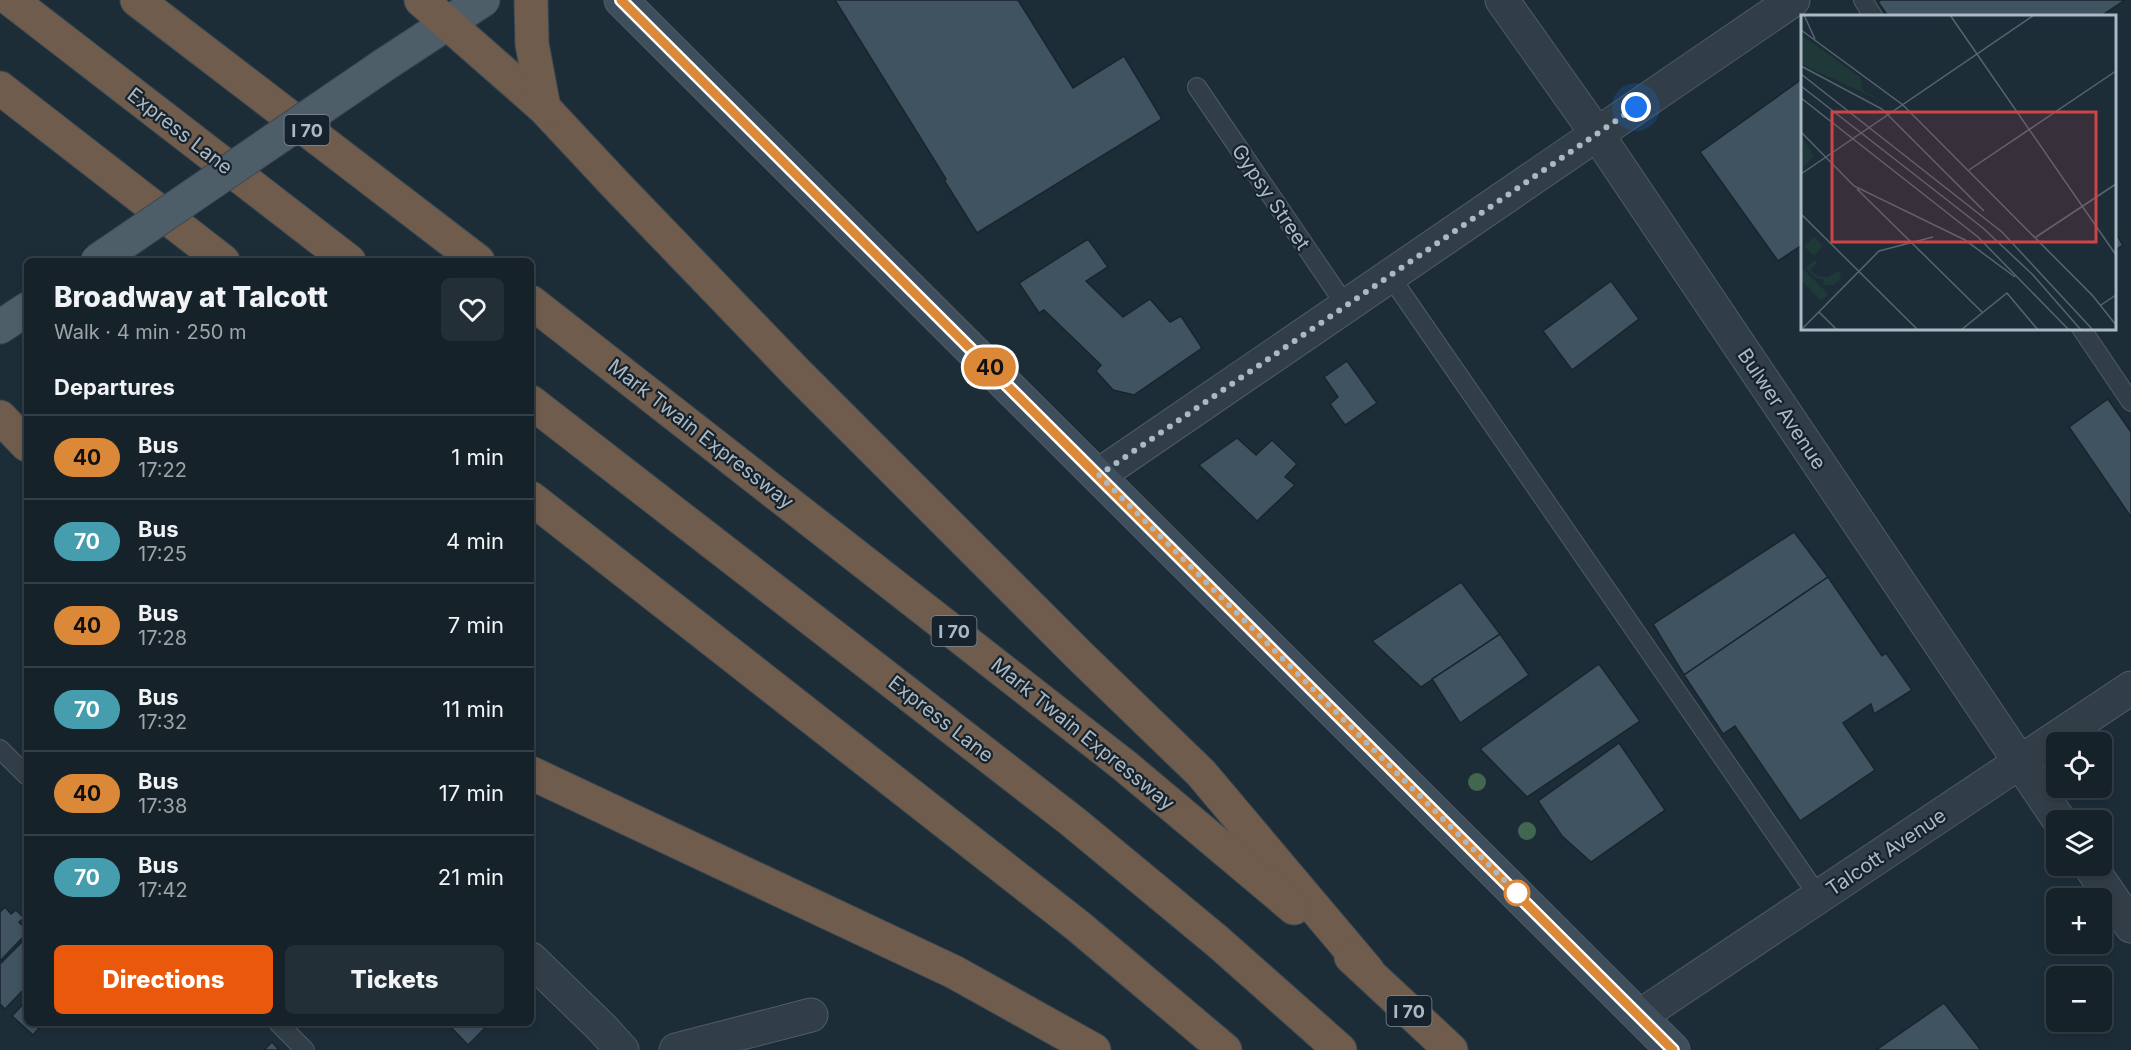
<!DOCTYPE html>
<html lang="en">
<head>
<meta charset="utf-8">
<style>
  :root { --surface:#16222a; --page:#232f36; --text:#f1f3f6; --muted:#9ea4a8; --line:#353f47; --accent:#ea580c }
  body { margin:0; font-family:Inter,sans-serif; background:var(--page); color:var(--text); height:100vh; display:flex; flex-direction:column; font-size:22px; white-space:nowrap }
  * { box-sizing:border-box; margin:0 }
  p { font-size:20px; color:var(--muted) }
  .icon { flex:none; width:33px; height:33px; fill:none; stroke:currentColor; stroke-width:2; stroke-linecap:round; stroke-linejoin:round }
  .map { position:relative; flex:1; overflow:hidden }
  .side { position:absolute; left:24px; top:258px; width:510px; height:768px; display:flex; flex-direction:column; background:var(--surface); border-radius:9px; box-shadow:0 3px 9px #0003,0 0 0 2px var(--line) }
  .side>* { flex:none }
  .badge { padding:0 12px; border-radius:20px; font-size:21px; line-height:39px }
  .fabs { position:absolute; left:2046px; top:732px; display:grid; gap:12px }
  .fabs a { display:grid; place-items:center; width:66px; height:66px; border-radius:9px; background:var(--surface); box-shadow:0 3px 9px #0003,0 0 0 2px var(--line); font-size:30px }
  .you { position:absolute; width:30px; height:30px; margin:-15px; border:4px solid #fff; border-radius:50%; background:#1a73e8; box-shadow:0 0 0 9px #1a73e833 }
  .map>.badge { position:absolute; translate:-50% -50%; box-shadow:0 0 0 3px #fff }
  h2 { padding:0 30px; font-size:22px; line-height:54px }
  .round { display:grid; place-items:center; flex:none; width:63px; height:63px; border-radius:9px; background:var(--page) }
  .summary { display:flex; align-items:center; justify-content:space-between; height:102px; padding:0 30px }
  h1 { font-size:28px; font-weight:800; line-height:45px }
  .button { display:flex; gap:12px; margin-top:auto; padding:12px 30px }
  .button a { flex:1; height:69px; border-radius:9px; background:var(--accent); color:#fff; font-size:24px; font-weight:800; line-height:69px; text-align:center }
  .button a+a { background:var(--page); color:var(--text) }
  ul { padding:0; list-style:none }
  li { display:flex; align-items:center; gap:18px; height:84px; padding:0 30px; border-top:2px solid var(--line) }
  li div { flex:1 }
  li b { display:block; font-size:22px }
  li em { font-style:normal }
  li .badge { min-width:66px; font-weight:700; text-align:center }
  .map>svg:first-child { display:block }
  .building { fill:#405360; stroke:#19252e; stroke-width:1.5 }
  .lines { fill:none; stroke-linecap:round; stroke-linejoin:round }
  .lane-casing { stroke:#4f5c66; stroke-width:20 }
  .street-casing { stroke:#4f5c66; stroke-width:35 }
  .secondary-casing { stroke:#4f5c66; stroke-width:35 }
  .primary-casing { stroke:#3b4751; stroke-width:35 }
  .highway-casing { stroke:#3c4952; stroke-width:35 }
  .lane { stroke:#313e48; stroke-width:18 }
  .street { stroke:#313e48; stroke-width:33 }
  .secondary { stroke:#3e4e5c; stroke-width:33 }
  .primary { stroke:#4e5e69; stroke-width:33 }
  .highway { stroke:#6f5c4d; stroke-width:33 }
  .primary-bridge-casing { stroke:#3b4751; stroke-width:35; stroke-linecap:butt }
  .primary-bridge { stroke:#4e5e69; stroke-width:33 }
  .tree { fill:#426751 }
  .line-casing { stroke:#fff; stroke-width:14 }
  .line { stroke:#db8839; stroke-width:9 }
  .walk { stroke:#abb9c5; stroke-width:6; stroke-dasharray:0 10.8 }
  .stop-dot { fill:#fff; stroke:#db8839; stroke-width:3 }
  .labels { text-anchor:middle; dominant-baseline:central; stroke-width:4.5; stroke-linejoin:round; paint-order:stroke }
  .shield { fill:#17232c; stroke:#7f8c97; stroke-width:1.5 }
  .shield-label { font-size:18px; font-weight:bold; fill:#abb9c5 }
  .street-label { font-size:20px; fill:#abb9c5; stroke:#17232c }
  .inset-road { fill:none; stroke:#566570; stroke-width:1.5 }
  .view { fill:#cd4547; fill-opacity:0.15; stroke:#cd4547; stroke-width:3 }
  .inset-edge { fill:none; stroke:#abb9c5; stroke-width:3 }
</style>
</head>
<body>
<div class="map">
<svg width="2131" height="1050" viewBox="0 0 2131 1050">
  <rect width="100%" height="100%" fill="#1d2d38"/>
  <!-- building -->
  <g class="building">
    <path d="M835 0H1018L1073 88 1124 56 1162 119 977 233 944 180 946 179Z"/>
    <path d="M1881 0H2125L2101 16H1888L1878 2Z"/>
    <path d="M1802 79V245L1778 261 1700 152Z"/>
    <path d="M2115 232 2123 245 2114 251V233Z"/>
    <path d="M1088 239 1108 267 1086 281 1123 317 1150 299 1170 322 1181 316 1202 348 1134 395 1113 390 1096 371 1101 365 1044 310 1039 313 1019 283Z"/>
    <path d="M1611 281 1639 319 1572 370 1543 331Z"/>
    <path d="M1347 361 1377 403 1345 425 1330 404 1338 397 1324 377Z"/>
    <path d="M2108 399 2131 432V517L2069 427Z"/>
    <path d="M1237 438 1256 455 1272 440 1297 464 1285 477 1295 485 1257 521 1199 465Z"/>
    <path d="M1794 532 1828 577 1684 675 1653 624Z"/>
    <path d="M1828 577 1882 656 1886 653 1912 690 1874 714 1871 704 1843 723 1875 770 1800 821 1735 726 1723 734 1684 675Z"/>
    <path d="M1461 582 1500 634 1421 687 1372 641Z"/>
    <path d="M1500 634 1529 675 1460 723 1432 679Z"/>
    <path d="M1599 664 1640 721 1527 797 1480 749Z"/>
    <path d="M1619 743 1665 810 1591 862 1562 836 1538 801Z"/>
    <path d="M5 907 11 914 16 910 24 918 19 922 27 930V933L0 961V912Z"/>
    <path d="M27 937V986L5 1009 0 1004V964Z"/>
    <path d="M27 1000V1023H43L33 1035 12 1016Z"/>
    <path d="M1944 1003 1981 1050H1876Z"/>
    <path d="M447 1023H490L468 1045Z"/>
    <path d="M272 1042 279 1050H264Z"/>
  </g>
  <g class="lines">
    <!-- lane casing -->
    <g class="lane-casing">
      <g id="lane">
        <path d="M1863 0 1873 16"/>
        <path d="M1197 87 1346 306"/>
        <path d="M1390 276 1819 897"/>
        <path d="M2081 328 2131 402"/>
        <path d="M0 749 27 776"/>
        <path d="M278 1023 305 1050"/>
      </g>
    </g>
    <!-- street casing -->
    <g class="street-casing">
      <g id="street">
        <path d="M1502 0 1597 134 2059 820"/>
        <path d="M1099 475 1793 0"/>
        <path d="M2090 866 2131 926"/>
        <path d="M531 959 601 1027 622 1050"/>
        <path d="M1640 1016 2131 688"/>
        <path d="M676 1050 811 1015"/>
      </g>
    </g>
    <!-- secondary casing -->
    <g class="secondary-casing">
      <path id="secondary" d="M621 0 1673 1050"/>
    </g>
    <!-- primary casing -->
    <g class="primary-casing">
      <g id="primary">
        <path d="M384 65 483 0"/>
        <path d="M0 327 27 309"/>
      </g>
    </g>
    <!-- highway casing -->
    <g class="highway-casing">
      <g id="highway">
        <path d="M11 0 349 261"/>
        <path d="M137 0 478 261"/>
        <path d="M421 0 544 108 615 184 797 373 1079 655 1201 773 1368 971"/>
        <path d="M531 0 532 44 544 108"/>
        <path d="M0 88 223 261"/>
        <path d="M531 302 1125 766 1294 908"/>
        <path d="M531 402 1072 821 1217 941 1340 1050"/>
        <path d="M0 417 27 445"/>
        <path d="M531 498 1078 926 1225 1050"/>
        <path d="M531 773 954 972 1094 1050"/>
        <path d="M1351 957 1451 1050"/>
      </g>
    </g>
    <!-- lane -->
    <use href="#lane" class="lane"/>
    <!-- street -->
    <use href="#street" class="street"/>
    <!-- secondary -->
    <use href="#secondary" class="secondary"/>
    <!-- primary -->
    <use href="#primary" class="primary"/>
    <!-- highway -->
    <use href="#highway" class="highway"/>
    <!-- primary-bridge casing -->
    <g class="primary-bridge-casing">
      <path id="primary-bridge" d="M97 261 384 65"/>
    </g>
    <!-- primary-bridge -->
    <use href="#primary-bridge" class="primary-bridge"/>
  </g>
  <!-- trees -->
  <g class="tree">
    <circle cx="1477" cy="782" r="9"/>
    <circle cx="1527" cy="831" r="9"/>
  </g>
  <g class="lines">
    <!-- line casing -->
    <g class="line-casing">
      <path id="line" d="M621 0 1673 1050"/>
    </g>
    <!-- line -->
    <use href="#line" class="line"/>
    <!-- walk -->
    <path class="walk" d="M1517 893 1522 898 1099 475 1636 107"/>
  </g>
  <!-- markers -->
  <circle class="stop-dot" cx="1517" cy="893" r="12"/>
  <g class="labels">
    <!-- shield labels -->
    <g class="shield">
      <rect x="284.5" y="115" width="45" height="30" rx="4.5"/>
      <rect x="931.5" y="616" width="45" height="30" rx="4.5"/>
      <rect x="1386.5" y="996" width="45" height="30" rx="4.5"/>
    </g>
    <g class="shield-label">
      <text x="307" y="130">I 70</text>
      <text x="954" y="631">I 70</text>
      <text x="1409" y="1011">I 70</text>
    </g>
    <!-- street labels -->
    <g class="street-label">
      <text transform="translate(180 131) rotate(38)">Express Lane</text>
      <text transform="translate(1271 197) rotate(56)">Gypsy Street</text>
      <text transform="translate(1782 409) rotate(56)">Bulwer Avenue</text>
      <text transform="translate(701 434) rotate(38)">Mark Twain Expressway</text>
      <text transform="translate(941 719) rotate(38)">Express Lane</text>
      <text transform="translate(1083 734) rotate(39)">Mark Twain Expressway</text>
      <text transform="translate(1886 852) rotate(-34)">Talcott Avenue</text>
    </g>
  </g>
  <!-- overview -->
  <g transform="translate(1801 15)">
    <rect width="315" height="315" fill="#1d2d38"/>
    <path d="M0 20 60 63 61 75 85 88 0 49ZM0 121 13 141 0 154ZM13 222 22 231 13 241 3 231ZM13 245 16 248 9 255 16 261 28 262 36 256 40 258 39 264 32 270H22L23 265 15 263 5 253ZM0 252 27 279 20 286 0 265Z" fill="#1f3938"/>
    <path class="inset-road" d="M3 0 14 24M149 0 315 240M0 15 102 90 292 281 315 310M0 51 81 94 183 196M0 59 201 217 292 315M0 71 182 213 232 260 280 315M0 83 177 222 268 315M0 117 53 171 164 225 214 262M168 155 315 56M0 159 233 0M56 174 181 297M0 199 117 315M235 222 315 169M300 290 315 280M18 297 36 315M0 315 78 236 132 222M160 315 206 278 237 315"/>
    <path class="view" d="M31 97H295V227H31Z"/>
    <rect width="315" height="315" class="inset-edge"/>
  </g>
</svg>
<div class="fabs">
<a><svg class="icon" aria-label="locate" viewBox="0 0 24 24"><circle cx="12" cy="12" r="6"/><path d="M12 2v4M12 18v4M2 12h4M18 12h4"/></svg></a>
<a><svg class="icon" aria-label="layers" viewBox="0 0 24 24"><path d="M12 4l9 5-9 5-9-5zM3 14l9 5 9-5"/></svg></a>
<a>+</a>
<a>−</a>
</div>
<div class="you" style="left:1636px;top:107px"></div>
<b class="badge" style="left:990px;top:367px;background:#db8839;color:#111">40</b>
<section class="side">
<div class="summary"><div><h1>Broadway at Talcott</h1><p>Walk · 4 min · 250 m</p></div><a class="round"><svg class="icon" aria-label="heart" viewBox="0 0 24 24"><path d="M12 20l-8-8c-3-5 5-10 8-4 3-6 11-1 8 4z"/></svg></a></div>
<h2>Departures</h2>
<ul>
<li><span class="badge" style="background:#db8839;color:#111">40</span><div><b>Bus</b><p>17:22</p></div><em>1 min</em></li>
<li><span class="badge" style="background:#469dad;color:#fff">70</span><div><b>Bus</b><p>17:25</p></div><em>4 min</em></li>
<li><span class="badge" style="background:#db8839;color:#111">40</span><div><b>Bus</b><p>17:28</p></div><em>7 min</em></li>
<li><span class="badge" style="background:#469dad;color:#fff">70</span><div><b>Bus</b><p>17:32</p></div><em>11 min</em></li>
<li><span class="badge" style="background:#db8839;color:#111">40</span><div><b>Bus</b><p>17:38</p></div><em>17 min</em></li>
<li><span class="badge" style="background:#469dad;color:#fff">70</span><div><b>Bus</b><p>17:42</p></div><em>21 min</em></li>
</ul>
<div class="button"><a>Directions</a><a>Tickets</a></div>
</section>
</div>
</body>
</html>
